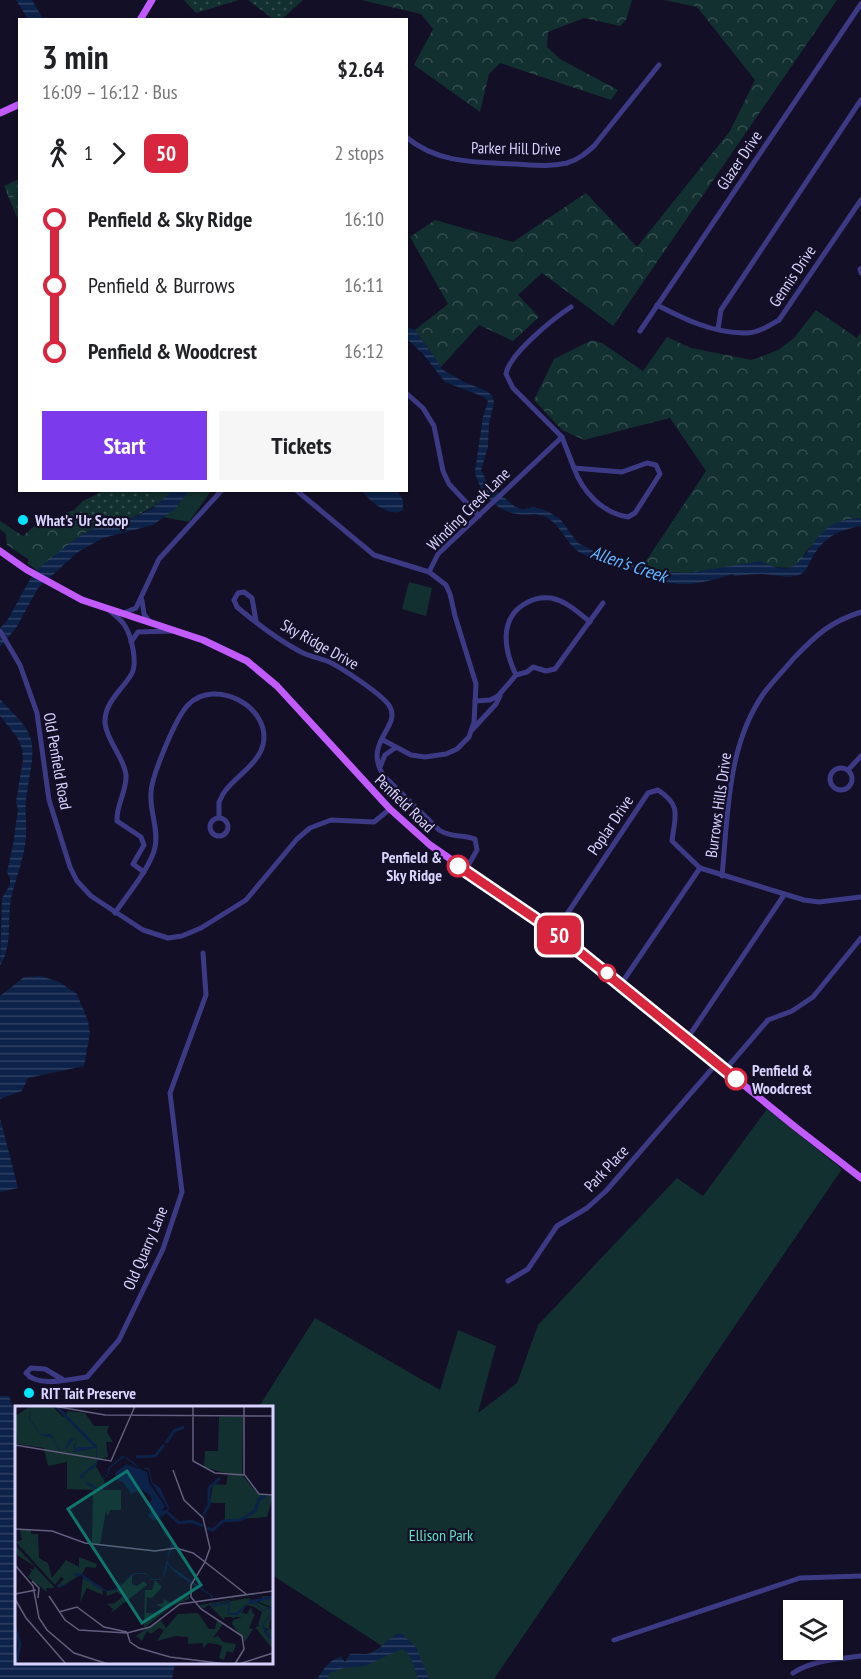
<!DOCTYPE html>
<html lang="en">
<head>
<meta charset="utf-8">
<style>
  :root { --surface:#fff; --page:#f6f6f6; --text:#202124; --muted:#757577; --accent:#7c3aed }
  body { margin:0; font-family:"PT Sans Narrow",sans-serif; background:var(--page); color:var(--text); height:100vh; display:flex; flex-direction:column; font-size:22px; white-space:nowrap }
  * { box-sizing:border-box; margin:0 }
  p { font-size:20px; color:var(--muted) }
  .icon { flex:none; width:33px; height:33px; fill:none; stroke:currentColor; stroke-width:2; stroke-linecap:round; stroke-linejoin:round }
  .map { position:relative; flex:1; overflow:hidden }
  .details { position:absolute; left:18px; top:18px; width:390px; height:474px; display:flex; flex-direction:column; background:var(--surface); border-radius:0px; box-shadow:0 2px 4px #0004 }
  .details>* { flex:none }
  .badge { padding:0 12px; border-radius:9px; font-size:21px; line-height:39px }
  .controls { position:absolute; left:783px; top:1600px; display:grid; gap:12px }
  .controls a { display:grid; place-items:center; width:60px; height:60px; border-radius:0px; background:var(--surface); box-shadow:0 2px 4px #0004; font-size:30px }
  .map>.badge { position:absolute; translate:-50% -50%; box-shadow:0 0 0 3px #fff }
  .legs { display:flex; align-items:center; gap:9px; height:66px; padding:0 24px; font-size:20px }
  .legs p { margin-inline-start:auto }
  .head { display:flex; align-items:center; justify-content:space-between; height:102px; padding:0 24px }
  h1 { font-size:33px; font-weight:600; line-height:45px }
  .primary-button { display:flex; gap:12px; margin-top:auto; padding:12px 24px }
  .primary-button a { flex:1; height:69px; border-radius:0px; background:var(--accent); color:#fff; font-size:24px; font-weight:600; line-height:69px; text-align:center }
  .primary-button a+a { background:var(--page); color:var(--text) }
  ul { padding:0 24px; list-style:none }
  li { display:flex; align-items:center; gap:21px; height:66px; font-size:22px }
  li i { display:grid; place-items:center; width:9px; height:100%; margin:0 8px; background:currentColor }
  li i::after { content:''; width:15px; height:15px; margin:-8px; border:4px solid; border-radius:50%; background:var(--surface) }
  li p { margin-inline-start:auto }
  li:first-child i { background:linear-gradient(#0000 50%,currentColor 0) }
  li:last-child i { background:linear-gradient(currentColor 50%,#0000 0) }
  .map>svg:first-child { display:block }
  .grass { fill:url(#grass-dots) }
  .forest { fill:url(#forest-crowns) }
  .wetland { fill:url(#wetland-marsh) }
  .park { fill:#12302f }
  .water { fill:url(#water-rules) }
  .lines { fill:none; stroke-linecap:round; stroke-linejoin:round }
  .minor { stroke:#3d3a85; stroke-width:5 }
  .major { stroke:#c25bff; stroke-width:7 }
  .line-1-casing { stroke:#fff; stroke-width:14 }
  .line-1 { stroke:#d7263d; stroke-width:9 }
  .poi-dot { fill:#00e5ff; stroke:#130f26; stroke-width:2 }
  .stop-1-dot { fill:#fff; stroke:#d7263d; stroke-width:3 }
  .labels { text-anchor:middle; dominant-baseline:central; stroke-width:4.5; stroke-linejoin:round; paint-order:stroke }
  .street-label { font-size:16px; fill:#d9d4ff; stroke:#130f26 }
  .poi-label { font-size:16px; font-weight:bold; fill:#d9d4ff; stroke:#130f26; text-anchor:start }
  .stop-label { font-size:16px; font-weight:bold; fill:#d9d4ff; stroke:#130f26; text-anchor:end }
  .park-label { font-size:16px; fill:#5fe0c0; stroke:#130f26 }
  .water-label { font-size:18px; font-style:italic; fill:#62b6ff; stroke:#130f26 }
  .inset-river { fill:none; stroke:#0c2248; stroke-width:3 }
  .inset-road { fill:none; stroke:#625e7d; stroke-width:1.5 }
  .view { fill:#0f766e; fill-opacity:0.15; stroke:#0f766e; stroke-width:3 }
  .inset-edge { fill:none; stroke:#d9d4ff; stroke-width:3 }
</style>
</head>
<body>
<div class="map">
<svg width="861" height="1679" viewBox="0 0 861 1679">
  <defs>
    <pattern id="grass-dots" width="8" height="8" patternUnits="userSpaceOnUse" patternTransform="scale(1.5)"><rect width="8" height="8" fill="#12302f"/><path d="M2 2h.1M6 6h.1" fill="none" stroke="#344d4e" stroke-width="1.8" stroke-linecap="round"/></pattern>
    <pattern id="forest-crowns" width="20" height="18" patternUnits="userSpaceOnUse" patternTransform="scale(1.5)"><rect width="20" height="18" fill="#12302f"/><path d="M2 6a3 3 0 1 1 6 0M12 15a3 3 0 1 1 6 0" fill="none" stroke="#344d4e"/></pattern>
    <pattern id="wetland-marsh" width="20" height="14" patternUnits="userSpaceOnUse" patternTransform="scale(1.5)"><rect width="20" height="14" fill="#12302f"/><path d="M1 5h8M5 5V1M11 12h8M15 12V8" fill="none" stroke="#344d4e"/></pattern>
    <pattern id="water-rules" width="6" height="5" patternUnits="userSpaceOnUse" patternTransform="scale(1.5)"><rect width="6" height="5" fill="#0c2248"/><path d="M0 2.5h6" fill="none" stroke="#2f4163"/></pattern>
  </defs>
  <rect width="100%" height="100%" fill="#130f26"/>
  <!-- grass -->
  <g class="grass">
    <path d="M184 0H239L196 13Z"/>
    <path d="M248 0H303L282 19H273Z"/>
    <path d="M103 491H151L157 505 128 520 102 525 74 510 83 501Z"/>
  </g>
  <!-- forest -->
  <g class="forest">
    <path d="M361 0H632L626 20 620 26 584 18 548 32 547 47 560 59 618 90 611 100 500 63 489 74 480 112 414 65 433 29 421 14Z"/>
    <path d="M664 0H837L613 326 542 273 518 295 539 317 513 341 479 325 441 367 415 330 448 304 410 237 435 220 513 242 586 193 637 247 730 131 755 80 697 7Z"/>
    <path d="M816 310 857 338 861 332V518L844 520 806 551 802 561 791 568 771 567 687 573 663 572 642 567 706 471 670 418 584 440 562 430 534 400 554 359 592 340 602 343 643 371 667 337 691 348 752 360 778 350 794 338Z"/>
    <path d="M74 510 102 525 83 534 37 570 28 564V559L7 545 6 534 0 529V521L23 536 39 522Z"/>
  </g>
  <!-- wetland -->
  <path class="wetland" d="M19 179V222L4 186Z"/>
  <!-- park -->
  <g class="park">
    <path d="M151 491H211L189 522 162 517Z"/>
    <path d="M409 582 432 588 426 616 402 609Z"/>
    <path d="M767 1109 842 1169 494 1679H317C325 1669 327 1661 341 1657L345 1662 350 1654H369L382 1646 272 1575V1408H258L315 1318 440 1390 458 1330 496 1346 478 1413 517 1383 538 1325 677 1178 703 1196Z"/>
  </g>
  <!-- water -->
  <g class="water">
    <path d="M16 0H32L43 19H28Z"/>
    <path d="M406 327 415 330 443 370 464 382 487 391 492 396 494 402 489 424 488 447 481 470 488 484 514 506 522 509 534 507 547 511 560 519 578 543 598 553 663 572 687 573 761 561C800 584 803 549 826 529 835 521 849 519 861 518V526C837 531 825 536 812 558 808 564 808 570 801 574 790 580 772 574 759 574 751 574 743 575 735 576L732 574C709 582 686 588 661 581 648 577 635 571 622 567 608 563 591 560 579 552 565 542 560 523 544 516 534 512 527 516 517 514 497 512 478 491 475 471L483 417 488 401 484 397 445 382 423 354 407 339Z"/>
    <path d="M172 491H189L175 509 153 525 103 538 78 552 38 588 16 628 0 647V628L7 621 34 572 71 542 83 534 106 523 128 520 152 509Z"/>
    <path d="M362 491H397L403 500V510C391 519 369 501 362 491Z"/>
    <path d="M0 699C10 711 27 724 31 739 35 758 29 775 27 794 24 808 27 822 26 835 25 857 16 877 11 898 7 921 13 945 0 966L2 898 10 885V878L7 872 13 845 18 809 16 802 23 760 22 749 17 737 0 716Z"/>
    <path d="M41 976 59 982 77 994 88 1021 90 1033 84 1066 28 1078 22 1091 0 1099V996L24 977Z"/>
    <path d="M0 1118 18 1188 0 1192Z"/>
    <path d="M0 1396H9L16 1417V1662L175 1663 172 1679H0Z"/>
    <path d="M401 1633 416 1647 429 1679H418C415 1669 412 1654 402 1649L365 1666 344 1668 330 1673 327 1679H317C325 1669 327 1661 341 1657L345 1662 350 1654C357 1653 365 1655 371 1653 383 1649 389 1635 401 1633Z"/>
  </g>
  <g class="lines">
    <!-- minor -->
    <g class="minor">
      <path d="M406 137C438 164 477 162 516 164 533 165 550 167 567 163 578 160 586 153 594 146L659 65"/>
      <path d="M860 269 861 273"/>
      <path d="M657 305C684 319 713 333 744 333 756 334 769 326 779 320L861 200"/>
      <path d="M571 307C554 318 509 354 506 374L513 388 562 437 574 468"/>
      <path d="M718 329 721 310 861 100"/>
      <path d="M640 331 861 4"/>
      <path d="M406 393 423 408 434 426 443 471 449 484 479 516"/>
      <path d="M647 463 656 465 660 474 635 513 628 517C602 513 582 491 574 468L622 472Z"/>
      <path d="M296 490 374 555 429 572 446 585 450 594 455 616 476 684 474 722 469 737 457 749 446 754 425 757 411 755 383 740"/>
      <path d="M429 572 438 554 562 437"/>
      <path d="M142 600 144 614 150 622"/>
      <path d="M109 610C114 615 122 620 125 626 132 637 138 665 131 675 121 691 104 703 105 723 107 742 124 757 126 775 127 791 116 805 117 821L141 837 144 845 133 864 144 872"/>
      <path d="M124 613 136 608 159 559 222 490"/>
      <path d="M256 621 252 598 244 592 238 593 234 600 237 607C256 623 278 640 301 652 309 656 318 658 327 661 339 666 385 696 390 707 401 727 363 742 383 775L439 830C451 838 462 834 475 839L477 850 465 871"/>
      <path d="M0 631 20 665 37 713 49 800 70 867 77 881 91 896 143 930 168 938 182 936 201 928 246 900 297 839 310 828 331 820 374 822 390 809"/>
      <path d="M131 642 138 632 171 631"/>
      <path d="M516 675C504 650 498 617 528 602 535 598 543 597 551 598 566 601 578 612 590 622"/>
      <path d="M475 701 490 700 498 696 516 675 527 672 533 667 546 671 555 669 603 603"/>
      <path d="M472 730 496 704 500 696"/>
      <path d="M380 767 385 755 395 748"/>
      <circle cx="841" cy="779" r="11"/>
      <path d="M848 770 861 756"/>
      <circle cx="219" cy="827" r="9"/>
      <path d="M722 876C728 815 727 745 764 693 773 681 784 670 794 658 816 635 830 622 861 612"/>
      <path d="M115 913C127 895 151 867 155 847 159 829 149 810 151 792 152 775 176 717 188 705 215 677 272 707 263 745 258 765 234 777 223 794L219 802V817"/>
      <path d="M555 932 648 793 658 790C682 806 675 815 672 841L700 868 804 900 819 902 861 897"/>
      <path d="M621 984 700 868"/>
      <path d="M687 1039 784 895"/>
      <path d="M725 1070 768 1020 792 1011 813 997 861 938"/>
      <path d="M508 1281 528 1269 557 1226 587 1208 606 1191 717 1063"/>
      <path d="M62 1379 45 1369 31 1368 26 1373C37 1388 71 1379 87 1377L119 1340 163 1249 182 1192 170 1093 206 995 203 953"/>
      <path d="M614 1640 800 1578 861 1576"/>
      <path d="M793 1673C813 1660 837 1659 861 1656"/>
    </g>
    <!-- major -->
    <g class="major">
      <path d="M140 20 152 0"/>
      <path d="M0 113 20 104"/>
      <path d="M0 551 27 570 82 600 203 640 247 661 277 686 390 809 430 845 520 907 579 951 794 1126 861 1178"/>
    </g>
  </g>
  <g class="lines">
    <!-- line-1 casing -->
    <g class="line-1-casing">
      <path id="line-1" d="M458 866 555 932 736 1079"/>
    </g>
    <!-- line-1 -->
    <use href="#line-1" class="line-1"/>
  </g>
  <!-- markers -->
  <g class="poi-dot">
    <circle cx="23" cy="520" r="6"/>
    <circle cx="29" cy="1393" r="6"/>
  </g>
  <g class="stop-1-dot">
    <circle cx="458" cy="866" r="10"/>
    <circle cx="607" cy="973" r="8"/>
    <circle cx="736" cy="1079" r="10"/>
  </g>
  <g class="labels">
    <!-- street labels -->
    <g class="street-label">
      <text transform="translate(516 148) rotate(1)">Parker Hill Drive</text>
      <text transform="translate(739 160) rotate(-56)">Glazer Drive</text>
      <text transform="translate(792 276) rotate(-56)">Gennis Drive</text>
      <text transform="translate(468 509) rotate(-45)">Winding Creek Lane</text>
      <text transform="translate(320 644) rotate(29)">Sky Ridge Drive</text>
      <text transform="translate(58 761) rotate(80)">Old Penfield Road</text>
      <text transform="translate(405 803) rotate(44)">Penfield Road</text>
      <text transform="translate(718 805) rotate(-82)">Burrows Hills Drive</text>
      <text transform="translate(610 825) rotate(-56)">Poplar Drive</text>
      <text transform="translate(606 1168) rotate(-47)">Park Place</text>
      <text transform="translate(145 1248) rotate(-67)">Old Quarry Lane</text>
    </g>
    <!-- poi labels -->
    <g class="poi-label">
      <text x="35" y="520">What's 'Ur Scoop</text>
      <text x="41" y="1393">RIT Tait Preserve</text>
    </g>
    <!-- stop labels -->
    <g class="stop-label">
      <text x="442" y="857">Penfield &amp;<tspan x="442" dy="18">Sky Ridge</tspan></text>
      <text x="752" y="1070" text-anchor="start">Penfield &amp;<tspan x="752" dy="18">Woodcrest</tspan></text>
    </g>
    <!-- park labels -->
    <g class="park-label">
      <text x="441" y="1535">Ellison Park</text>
    </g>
    <!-- water labels -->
    <g class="water-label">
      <text transform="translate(629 564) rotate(19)">Allen's Creek</text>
    </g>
  </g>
  <!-- overview -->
  <g transform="translate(15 1406)">
    <rect width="258" height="258" fill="#130f26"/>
    <path d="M236 208H240L234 222 238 223 230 236 217 218 218 214Z" fill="#12302f"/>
    <path d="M0 139 39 181V182H31L32 186 13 171 17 165 14 162 19 164V160L2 149ZM117 169V178L122 180 129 175 132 179 96 207 98 203 92 198 100 197 108 190 102 186 92 190 91 185 101 184ZM68 172 87 181 88 189 72 182 65 196ZM140 174 147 181 137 192 132 191 131 207H143L147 201 140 199 149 197 148 193 156 197 174 189V193L157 200 129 222 130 184H137ZM248 190 258 191V240L256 241 240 221 247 219 251 229V224H257L256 201 244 196ZM226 192 195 199 232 208 236 201 238 208 233 211H210L209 214 194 199 187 203 185 199ZM183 207 194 223H200L202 214 208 218 198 232 203 230 208 236 221 238 218 247 212 245 209 254 204 252 207 240 201 238 193 237 188 242V237L173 238V231L161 230 142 235 149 224 144 222 136 228 132 225 127 235 121 230 145 213 151 222 163 208Z" fill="#12302f"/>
    <path d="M16 0H37L48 11 53 5 70 7 79 20H94L92 26 98 36H91L93 51 83 54 81 60 90 76 87 84H106V104H95L93 110 91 105 85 138 77 137 78 84 52 83V56L33 60 29 42 2 38 0 10ZM204 11H228L227 69 243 88 258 90 252 111 210 114V97H195L198 78 211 79 213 68 189 61 190 45H203ZM16 123V128H23L24 152 33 157 37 172 51 154 64 161V151L82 158 81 162 71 161 67 168 44 182 42 180 49 173 46 171 40 179 1 136 7 134 5 124ZM233 192 257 203 254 222 258 225 243 219 247 206 239 201 231 199 225 210 218 212 211 209 210 203 195 199Z" fill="#12302f"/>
    <path d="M16 0 15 13 26 28H35L37 29 45 45H50L53 35 59 31H60L61 35 59 45 62 41H82V58L80 61 65 71 70 69 71 76 77 78 85 85 90 80 88 70 93 69V62L107 50H109L117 55 127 64 131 62H134L137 76 145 82 154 101 153 105 144 114 151 129 156 131 158 133V142L152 153 154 159 198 190 197 198 215 196V203L213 207H221L232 197H240L248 204 254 201H255L257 203V207L248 219 258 234 253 232 247 219 256 207 255 202 248 205 240 198H232L223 209 212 208 214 198 197 200 196 190 163 169 152 158V163L147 173 146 174H135L131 168H121L107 175 106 180 104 182 92 186 77 179 76 176 69 173 66 169 62 171 59 167 52 179 45 181 41 180 52 178 59 167 67 168 92 185 104 181 107 175 120 167H131L135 173H147L157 133 150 129 143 114 153 102 136 76 133 63 126 64 109 51 95 62 93 71 89 70 90 80 86 86 71 78 70 70 67 73 64 70 81 57V42L59 46 58 40 61 36 59 32 50 45H44L38 32 26 29 14 13ZM111 58 132 66 134 77 150 100 147 105 152 104 140 115 133 110 137 104 132 99 137 94 135 89 126 83 116 88 108 76 101 74 100 67Z" fill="#0c2248"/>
    <path class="inset-river" d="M42 1 81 41M151 37 159 25 169 21M121 51 140 50 149 39M152 106 164 117 176 115 188 120M188 109 194 99V82L205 72M192 122 198 124 208 115 225 114 240 105 244 93 251 90M234 196 258 191M0 222 5 238 1 258"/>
    <path class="inset-road" d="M38 0 90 9 258 10M178 0V55L200 67 229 69M229 0V68L244 88 258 89M0 15V79M0 39 96 55 120 0M158 64 169 94 188 112 195 142 190 156 231 188M0 123 37 125 70 137 140 145 161 142 178 147 190 156 176 179V191L186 203 227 230 229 243 220 258M0 159 18 180 24 212 32 224 59 247 93 258M17 175 24 182 23 192M0 188 21 184M34 190 50 214 64 224 112 227 135 221 165 198 258 185M0 193 11 212 51 258M44 206 62 201 89 221 112 226M112 226 115 236 124 242 155 251 211 258M224 258 258 247"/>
    <path class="view" d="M112 65 186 179 127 217 53 103Z"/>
    <rect width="258" height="258" class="inset-edge"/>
  </g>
</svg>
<div class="controls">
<a><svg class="icon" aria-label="layers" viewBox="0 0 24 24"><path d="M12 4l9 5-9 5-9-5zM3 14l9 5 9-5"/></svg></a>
</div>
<b class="badge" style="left:559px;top:935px;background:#d7263d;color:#fff">50</b>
<section class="details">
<div class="head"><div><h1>3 min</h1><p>16:09 – 16:12 · Bus</p></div><b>$2.64</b></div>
<div class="legs"><svg class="icon" aria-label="walk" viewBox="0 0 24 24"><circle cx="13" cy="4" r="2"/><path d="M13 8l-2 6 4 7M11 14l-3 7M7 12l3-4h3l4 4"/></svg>1<svg class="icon" aria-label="forward" viewBox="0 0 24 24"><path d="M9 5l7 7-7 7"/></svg><b class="badge" style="background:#d7263d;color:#fff">50</b><p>2 stops</p></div>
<ul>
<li><i style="color:#d7263d"></i><b>Penfield &amp; Sky Ridge</b><p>16:10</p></li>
<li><i style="color:#d7263d"></i><span>Penfield &amp; Burrows</span><p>16:11</p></li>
<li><i style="color:#d7263d"></i><b>Penfield &amp; Woodcrest</b><p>16:12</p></li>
</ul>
<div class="primary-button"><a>Start</a><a>Tickets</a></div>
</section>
</div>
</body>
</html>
